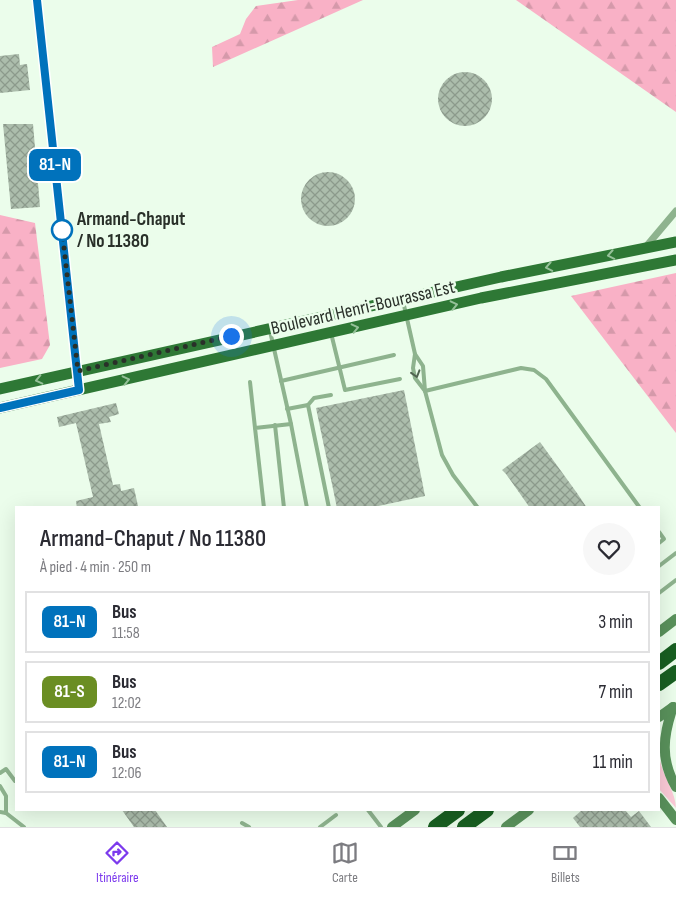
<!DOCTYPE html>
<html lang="fr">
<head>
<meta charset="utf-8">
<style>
  :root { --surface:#fff; --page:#f7f7f7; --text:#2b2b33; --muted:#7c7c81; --line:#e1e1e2; --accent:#7c3aed }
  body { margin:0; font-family:"Sofia Sans Condensed",sans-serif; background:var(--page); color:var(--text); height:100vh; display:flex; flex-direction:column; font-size:19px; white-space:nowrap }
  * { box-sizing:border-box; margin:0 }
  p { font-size:16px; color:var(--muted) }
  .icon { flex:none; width:28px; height:28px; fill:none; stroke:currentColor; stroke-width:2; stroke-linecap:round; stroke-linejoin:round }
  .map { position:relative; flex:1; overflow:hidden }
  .drawer { position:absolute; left:15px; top:506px; width:645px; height:305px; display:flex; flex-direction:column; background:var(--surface); border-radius:0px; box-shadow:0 5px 20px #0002 }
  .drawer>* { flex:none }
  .badge { padding:0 10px; border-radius:8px; font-size:18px; line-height:32px }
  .you { position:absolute; width:25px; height:25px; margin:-12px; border:4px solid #fff; border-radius:50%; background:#1a73e8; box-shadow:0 0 0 8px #1a73e833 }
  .map>.badge { position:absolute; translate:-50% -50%; box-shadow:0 0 0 2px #fff }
  .round { display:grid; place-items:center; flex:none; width:52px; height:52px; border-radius:26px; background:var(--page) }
  .head { display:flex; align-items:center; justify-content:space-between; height:85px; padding:0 25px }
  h1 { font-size:24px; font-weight:600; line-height:38px }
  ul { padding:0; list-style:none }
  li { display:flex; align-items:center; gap:15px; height:62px; margin:0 10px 8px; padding:0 15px; border:2px solid var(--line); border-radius:0px }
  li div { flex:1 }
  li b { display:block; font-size:19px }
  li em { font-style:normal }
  li .badge { min-width:55px; font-weight:700; text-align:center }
  .tab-bar { display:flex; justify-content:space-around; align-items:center; height:70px; border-top:1px solid var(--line); background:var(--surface); font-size:14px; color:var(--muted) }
  .tab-bar a { display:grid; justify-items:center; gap:2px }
  .tab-bar .active { color:var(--accent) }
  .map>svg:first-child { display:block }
  .green { fill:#fbcad7 }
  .forest { fill:url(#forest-firs) }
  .building { fill:url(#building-cross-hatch) }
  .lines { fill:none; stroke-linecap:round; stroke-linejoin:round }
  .lane { stroke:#8eb38e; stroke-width:4 }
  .street { stroke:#8eb38e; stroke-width:7 }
  .secondary { stroke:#59915b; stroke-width:10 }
  .primary { stroke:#2e7835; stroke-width:11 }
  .highway { stroke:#185f21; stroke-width:14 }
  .oneway { stroke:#96c199 }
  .oneway2 { stroke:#516451 }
  .line-casing { stroke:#fff; stroke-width:11 }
  .line { stroke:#0072bc; stroke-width:8 }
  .walk { stroke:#293029; stroke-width:5; stroke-dasharray:0 9 }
  .stop-dot { fill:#fff; stroke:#0072bc; stroke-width:2.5 }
  .labels { text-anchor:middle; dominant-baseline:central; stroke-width:5; stroke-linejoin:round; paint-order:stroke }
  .stop-label { font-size:19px; font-weight:bold; fill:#293029; stroke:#ebfdeb; text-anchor:start }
  .street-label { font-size:19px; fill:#293029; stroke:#ebfdeb }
</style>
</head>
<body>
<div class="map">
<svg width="676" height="827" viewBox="0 0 676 827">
  <defs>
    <pattern id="forest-firs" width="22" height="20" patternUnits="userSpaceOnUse" patternTransform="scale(1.25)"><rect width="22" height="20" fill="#f9b1c6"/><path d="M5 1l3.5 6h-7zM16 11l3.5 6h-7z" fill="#d599aa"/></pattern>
    <pattern id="building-cross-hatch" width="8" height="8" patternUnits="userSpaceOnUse" patternTransform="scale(1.25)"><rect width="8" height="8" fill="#acbdac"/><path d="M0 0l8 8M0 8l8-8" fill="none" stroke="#8c9a8c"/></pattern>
  </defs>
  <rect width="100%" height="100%" fill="#ebfdeb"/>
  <!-- green -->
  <path class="green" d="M659 755C661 774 676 792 676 808L659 789Z"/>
  <!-- forest -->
  <g class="forest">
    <path d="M298 0H363L213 67 212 47 240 34 246 19 256 6Z"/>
    <path d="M516 0H676V112Z"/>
    <path d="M0 215 35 223 50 345 42 359 0 368Z"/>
    <path d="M676 273V433L571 296Z"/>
  </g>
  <!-- building -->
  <g class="building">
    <path d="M19 54 20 65 27 64 30 90 0 93V56Z"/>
    <circle cx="465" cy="99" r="27"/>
    <path d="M3 124H33L40 207 11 209Z"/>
    <circle cx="328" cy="199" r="27"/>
    <path d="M404 390 425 496 369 508H337L316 408Z"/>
    <path d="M116 403 119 414 109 417 111 422 99 424 113 485 120 484 121 491 134 488 138 506 77 508 76 501 93 497 76 423 59 427 57 417Z"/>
    <path d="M540 442 577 493 587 508H530L506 474 502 470Z"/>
    <path d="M122 810H155L167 827H134Z"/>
    <path d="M582 810H625L631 817 639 811 651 827H580L573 818Z"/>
  </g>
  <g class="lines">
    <!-- lane -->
    <g class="lane">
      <path d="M403 301 415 354 413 368 415 378 425 391"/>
      <path d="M270 331 291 424 307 508"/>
      <path d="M331 333 345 390 400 379"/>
      <path d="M415 354 423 366 425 391 442 455 453 475 478 508"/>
      <path d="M281 381 394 355"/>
      <path d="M250 382 255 428"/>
      <path d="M425 391 521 368 534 370 546 379 640 508"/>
      <path d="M308 405 314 398 331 395"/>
      <path d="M287 409 308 405 329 508"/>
      <path d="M275 425 284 508"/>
      <path d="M264 508 255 428 291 424"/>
      <path d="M659 532 664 539 659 543"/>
      <path d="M659 566 676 553"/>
      <path d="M659 593 676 580"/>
      <path d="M0 773 6 769 15 781"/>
      <path d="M0 786 6 796V813"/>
      <path d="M368 810 381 827"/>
      <path d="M0 812 6 813 24 827"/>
      <path d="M242 823 249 827"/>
      <path d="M320 827 336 815"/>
    </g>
    <!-- street -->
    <g class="street">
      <path d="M37 0 79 390"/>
      <path d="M644 249 676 211"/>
    </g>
    <!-- secondary -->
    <g class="secondary">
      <path d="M659 632 676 619"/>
      <path d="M673 707C663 736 660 759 676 787"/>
      <path d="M659 717 673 707"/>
      <path d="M659 798 676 820"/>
      <path d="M392 827 415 810"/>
      <path d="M506 827 529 810"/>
    </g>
    <!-- primary -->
    <g class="primary">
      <path d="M0 389 501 277 676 242"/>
      <path d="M0 408 481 298 676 260"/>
    </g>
    <!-- highway -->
    <g class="highway">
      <path d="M659 663 676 650"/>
      <path d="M659 684 676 672"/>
      <path d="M435 827 458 810"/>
      <path d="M464 827 487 810"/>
    </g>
  </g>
  <!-- one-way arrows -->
  <defs><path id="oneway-chevron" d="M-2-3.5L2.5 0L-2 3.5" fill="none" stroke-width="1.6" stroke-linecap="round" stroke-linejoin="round" transform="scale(1.25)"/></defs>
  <g class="oneway">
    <use href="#oneway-chevron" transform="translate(611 255) rotate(169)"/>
    <use href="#oneway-chevron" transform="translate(549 267) rotate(169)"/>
    <use href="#oneway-chevron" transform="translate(454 305) rotate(-13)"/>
    <use href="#oneway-chevron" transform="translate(355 328) rotate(-13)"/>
    <use href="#oneway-chevron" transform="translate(39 380) rotate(167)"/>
    <use href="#oneway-chevron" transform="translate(126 380) rotate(-13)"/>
  </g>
  <use class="oneway2" href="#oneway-chevron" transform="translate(416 374) rotate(73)"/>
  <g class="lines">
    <!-- line casing -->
    <g class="line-casing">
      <path id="line" d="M0 408 79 390 37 0"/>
    </g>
    <!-- line -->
    <use href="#line" class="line"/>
    <!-- walk -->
    <path class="walk" d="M62 230 78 371 231 336"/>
  </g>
  <!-- markers -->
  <circle class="stop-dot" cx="62" cy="230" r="10"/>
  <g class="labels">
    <!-- stop labels -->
    <g class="stop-label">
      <text x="77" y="219">Armand-Chaput<tspan x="77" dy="22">/ No 11380</tspan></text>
    </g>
    <!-- street labels -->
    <g class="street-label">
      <text transform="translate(363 308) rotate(-13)">Boulevard Henri-Bourassa Est</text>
    </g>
  </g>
</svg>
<div class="you" style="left:231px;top:336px"></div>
<b class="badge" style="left:55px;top:165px;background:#0072bc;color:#fff">81-N</b>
<section class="drawer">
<div class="head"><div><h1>Armand-Chaput / No 11380</h1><p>À pied · 4 min · 250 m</p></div><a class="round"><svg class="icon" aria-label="heart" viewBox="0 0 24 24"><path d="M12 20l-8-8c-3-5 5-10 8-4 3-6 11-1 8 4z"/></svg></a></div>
<ul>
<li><span class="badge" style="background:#0072bc;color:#fff">81-N</span><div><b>Bus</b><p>11:58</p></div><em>3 min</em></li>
<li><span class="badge" style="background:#6b8e23;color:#fff">81-S</span><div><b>Bus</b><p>12:02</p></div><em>7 min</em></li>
<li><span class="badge" style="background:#0072bc;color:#fff">81-N</span><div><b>Bus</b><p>12:06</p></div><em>11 min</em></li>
</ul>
</section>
</div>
<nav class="tab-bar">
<a class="active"><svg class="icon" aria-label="directions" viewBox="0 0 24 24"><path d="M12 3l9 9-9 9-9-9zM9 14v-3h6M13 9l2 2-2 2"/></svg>Itinéraire</a>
<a><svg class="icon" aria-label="map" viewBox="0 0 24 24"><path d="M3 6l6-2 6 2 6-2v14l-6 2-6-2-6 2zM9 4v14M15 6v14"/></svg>Carte</a>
<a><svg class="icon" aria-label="tickets" viewBox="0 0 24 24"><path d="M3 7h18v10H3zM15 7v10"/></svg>Billets</a>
</nav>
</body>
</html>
